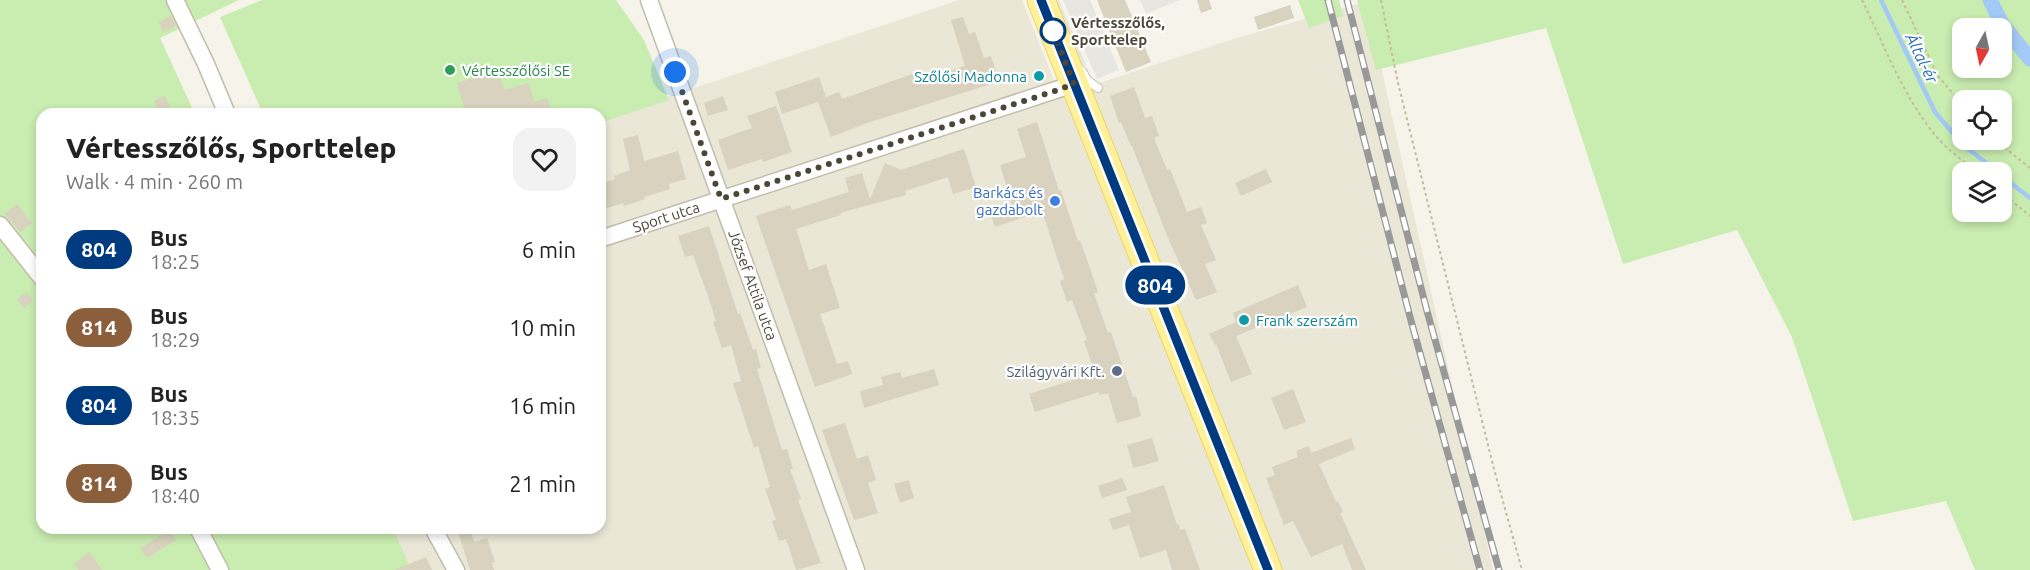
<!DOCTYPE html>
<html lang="en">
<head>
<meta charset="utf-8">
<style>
  :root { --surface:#fff; --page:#f2f2f2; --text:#222; --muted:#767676 }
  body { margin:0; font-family:Ubuntu,sans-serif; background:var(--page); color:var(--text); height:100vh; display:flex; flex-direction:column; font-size:22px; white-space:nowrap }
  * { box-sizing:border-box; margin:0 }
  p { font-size:20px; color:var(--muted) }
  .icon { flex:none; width:33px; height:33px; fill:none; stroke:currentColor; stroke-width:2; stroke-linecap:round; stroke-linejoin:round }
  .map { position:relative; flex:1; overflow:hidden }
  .side { position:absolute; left:36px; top:108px; width:570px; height:426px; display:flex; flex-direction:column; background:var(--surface); border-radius:18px; box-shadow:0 3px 9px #0003 }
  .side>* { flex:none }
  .badge { padding:0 12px; border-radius:20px; font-size:21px; line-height:39px }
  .needle { width:39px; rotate:189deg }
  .controls { position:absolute; left:1952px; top:18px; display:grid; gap:12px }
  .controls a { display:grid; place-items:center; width:60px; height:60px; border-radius:12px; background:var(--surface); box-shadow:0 3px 9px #0003; font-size:30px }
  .you { position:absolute; width:30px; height:30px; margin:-15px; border:4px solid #fff; border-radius:50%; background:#1a73e8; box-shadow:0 0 0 9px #1a73e833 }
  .map>.badge { position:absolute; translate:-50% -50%; box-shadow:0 0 0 3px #fff }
  .round { display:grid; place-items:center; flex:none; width:63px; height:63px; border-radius:18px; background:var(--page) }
  .headline { display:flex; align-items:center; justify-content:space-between; height:102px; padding:0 30px }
  h1 { font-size:28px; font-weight:800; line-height:45px }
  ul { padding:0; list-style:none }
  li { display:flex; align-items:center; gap:18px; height:78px; padding:0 30px }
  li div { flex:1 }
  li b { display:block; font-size:22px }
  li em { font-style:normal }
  li .badge { min-width:66px; font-weight:700; text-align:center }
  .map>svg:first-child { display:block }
  .residential { fill:#eae7d7 }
  .green { fill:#c9ecb0; fill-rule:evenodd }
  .parking { fill:#e7e6e1 }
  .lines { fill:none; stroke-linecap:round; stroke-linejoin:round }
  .stream { stroke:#a3c9f6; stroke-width:4.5 }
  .canal { stroke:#a3c9f6; stroke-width:15 }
  .building { fill:#d8d2be }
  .lane-casing { stroke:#c2bdab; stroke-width:10 }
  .street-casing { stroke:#c2bdab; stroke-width:19 }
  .primary-casing { stroke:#ecd561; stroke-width:29 }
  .path { stroke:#c5bc9b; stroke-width:2; stroke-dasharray:3 3; stroke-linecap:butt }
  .lane { stroke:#fff; stroke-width:8 }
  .street { stroke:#fff; stroke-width:16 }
  .primary { stroke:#fff09a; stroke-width:27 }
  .rail-casing { stroke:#999; stroke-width:7 }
  .rail { stroke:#fff; stroke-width:4.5; stroke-dasharray:14; stroke-linecap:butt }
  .line-casing { stroke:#fff; stroke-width:14 }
  .line { stroke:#003b80; stroke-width:9 }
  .walk { stroke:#4b4637; stroke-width:6; stroke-dasharray:0 10.8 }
  .stop-dot { fill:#fff; stroke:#003b80; stroke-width:3 }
  .leisure-dot { fill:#2e9e5b; stroke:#fff; stroke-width:2 }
  .culture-dot { fill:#0f9aa8; stroke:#fff; stroke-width:2 }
  .shop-dot { fill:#3f7fe0; stroke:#fff; stroke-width:2 }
  .service-dot { fill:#5c6f8a; stroke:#fff; stroke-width:2 }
  .labels { text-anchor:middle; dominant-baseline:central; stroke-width:4.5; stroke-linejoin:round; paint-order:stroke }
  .stop-label { font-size:15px; font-weight:bold; fill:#4b4637; stroke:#fff; text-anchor:start }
  .leisure-label { font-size:15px; fill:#27864d; stroke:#fff; text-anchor:start }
  .culture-label { font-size:15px; fill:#0d838f; stroke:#fff; text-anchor:end }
  .shop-label { font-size:15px; fill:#366cbe; stroke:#fff; text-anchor:end }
  .street-label { font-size:15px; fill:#4b4637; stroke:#fff }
  .service-label { font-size:15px; fill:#4e5e75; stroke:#fff; text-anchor:end }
  .water-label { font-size:16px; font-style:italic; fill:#276bbf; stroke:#fff }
</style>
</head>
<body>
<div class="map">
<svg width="2030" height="570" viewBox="0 0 2030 570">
  <rect width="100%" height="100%" fill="#f6f4ea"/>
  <!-- residential -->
  <path class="residential" d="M959 0H1022L1060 96 1233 39 1365 2 1380 62 1493 570H380L366 528H600V119Z"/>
  <!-- green -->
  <g class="green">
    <path d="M0 0H239L160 38 195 114H42V528H393L411 570H0Z"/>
    <path d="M262 0H616L644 40 669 100 600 123V114H263L220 17Z"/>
    <path d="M1298 0H1339L1343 16 1309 28Z"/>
    <path d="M1357 0H2030V570H1975L1946 501 1853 521 1792 337 1737 230 1623 264 1546 28 1376 70ZM1962 28H2001V68H1962ZM1962 100H2001V140H1962ZM1962 172H2001V212H1962Z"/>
  </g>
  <!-- parking -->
  <g class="parking">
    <path d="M1056 0H1059L1086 65 1075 70 1048 3Z"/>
    <path d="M1063 0H1090L1119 70 1097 79Z"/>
    <path d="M1140 0H1180L1146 14Z"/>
  </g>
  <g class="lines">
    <!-- stream -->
    <g class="stream">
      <path d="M1881 0 1935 112 1962 144 1998 172"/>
      <path d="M2001 175 2030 198"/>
    </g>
    <!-- canal -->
    <path class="canal" d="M1990 0 2002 24 2030 59"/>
  </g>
  <!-- building -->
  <g class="building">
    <path d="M1097 0H1125L1151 62 1126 72Z"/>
    <path d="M1197 0H1209L1212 9 1201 13Z"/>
    <path d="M1290 5 1294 18 1258 30 1254 17Z"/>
    <path d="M171 16 176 26 163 32 159 22Z"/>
    <path d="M963 17 969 34 975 32 984 58 991 56 996 71 988 74 991 84 864 124 831 137 818 102 782 114 775 92 819 77 826 97 839 92 842 99 918 72 921 80 965 66 951 20Z"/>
    <path d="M499 71 504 90 529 83 534 102 547 98 552 114H466L457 83Z"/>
    <path d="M1134 87 1145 118 1152 116 1159 136 1154 138 1167 170 1170 169 1187 212 1201 207 1207 223 1201 225 1216 260 1205 264 1217 292 1196 300 1168 238 1132 146H1131L1121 122 1119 123 1110 96Z"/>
    <path d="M165 96 170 106 160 112 154 101Z"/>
    <path d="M723 96 728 110 708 116 704 103Z"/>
    <path d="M776 106 792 152 763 162 762 159 728 170 718 140 752 128 747 116Z"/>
    <path d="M1037 122 1059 191 1061 190 1078 241 1080 240 1091 271 1098 292 1094 293 1108 333 1111 332 1133 397 1136 396 1141 416 1117 423 1108 393 1100 395 1099 392 1035 412 1029 394 1095 373 1084 341 1087 340 1076 311 1072 300 1067 302 1060 281 1064 279 1042 211 995 227 990 212 1012 205 1000 165 1026 157 1017 129Z"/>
    <path d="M638 135 644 161 678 151 686 179 669 184 670 189 644 197 645 199 624 206 623 203 600 210V184L615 179 614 176 630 170 623 139Z"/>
    <path d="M964 149 976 187 953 194 948 177 905 191 906 195 840 213 841 215 796 229 809 270 826 264 840 308 820 314 837 364 848 361 852 374 815 387 756 216 790 205 792 210 849 192 845 178 862 173 870 199 885 163 901 170Z"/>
    <path d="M1266 169 1272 182 1241 196 1235 183Z"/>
    <path d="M17 204 32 223 20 232 5 214Z"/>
    <path d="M709 226 738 314 740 313 753 350 756 349 761 368 757 369 782 450 787 449 793 469H790L801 499 798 500 821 563 797 570H796L786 539 779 541 772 521 776 520 765 489 770 487 758 446 754 448 733 383 741 381 731 345 722 348 713 322 716 321 708 296 693 255 685 257 678 236Z"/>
    <path d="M1298 285 1307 307 1236 336 1252 374 1231 382 1216 344 1215 345 1209 334 1236 322 1233 313Z"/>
    <path d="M27 292 33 301 24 308 17 299Z"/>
    <path d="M934 369 939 385 864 408 860 391 883 385 881 377 900 372 902 378Z"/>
    <path d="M1293 389 1306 422 1284 430 1271 398Z"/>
    <path d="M845 423 857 459 868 455 876 480 868 483 878 513 854 520 822 430Z"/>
    <path d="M1152 438 1159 461 1133 468 1127 445Z"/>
    <path d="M1351 438 1355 449 1319 464 1336 502 1338 501 1343 512 1340 513 1366 570H1352L1342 544 1311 557 1293 521 1284 525 1266 478 1275 475 1272 467 1298 457 1296 451 1309 446 1311 453Z"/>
    <path d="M1122 478 1127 490 1102 498 1098 486Z"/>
    <path d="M909 480 914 498 900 503 894 484Z"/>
    <path d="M1164 485 1177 525 1179 524 1180 530 1185 529 1200 570H1172L1166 550 1140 558 1129 525 1113 530 1109 519 1131 512 1126 497Z"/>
    <path d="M457 528H470L474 542 487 538 495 562H492L494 570H470Z"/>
    <path d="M170 530 176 540 147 558 140 548Z"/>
    <path d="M89 552 102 570H79L74 564Z"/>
    <path d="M426 557 432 570H394Z"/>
  </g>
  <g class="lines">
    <!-- lane casing -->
    <g class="lane-casing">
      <path id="lane" d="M1082 71 1087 80 1098 88"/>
    </g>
    <!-- street casing -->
    <g class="street-casing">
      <g id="street">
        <path d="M175 0 206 64 227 114"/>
        <path d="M649 0 856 570"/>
        <path d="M0 225 42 278"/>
        <path d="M600 239 1074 84"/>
        <path d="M198 528 220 570"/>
        <path d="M433 528 456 570"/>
      </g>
    </g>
    <!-- primary casing -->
    <g class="primary-casing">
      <path id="primary" d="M1041 0 1268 570"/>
    </g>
    <!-- path -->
    <g class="path">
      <path d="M1381 0 1398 83 1494 469 1522 570"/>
      <path d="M1862 0C1884 45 1903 96 1935 135 1946 149 1964 161 1977 172"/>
      <path d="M1902 0 1938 76 1962 104"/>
      <path d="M1995 140 2030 168"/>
      <path d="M2001 192 2030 216"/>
    </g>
    <!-- lane -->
    <use href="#lane" class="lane"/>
    <!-- street -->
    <use href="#street" class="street"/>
    <!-- primary -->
    <use href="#primary" class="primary"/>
    <!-- rail casing -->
    <g class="rail-casing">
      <g id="rail">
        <path d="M1328 0 1410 317 1480 570"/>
        <path d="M1347 0 1427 311 1499 570"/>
      </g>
    </g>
    <!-- rail -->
    <use href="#rail" class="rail"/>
  </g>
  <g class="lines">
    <!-- line casing -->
    <g class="line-casing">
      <path id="line" d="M1041 0 1268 570"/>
    </g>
    <!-- line -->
    <use href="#line" class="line"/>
    <!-- walk -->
    <path class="walk" d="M675 72 721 199 1058 90 1074 84 1053 31"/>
  </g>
  <!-- markers -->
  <circle class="stop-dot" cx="1053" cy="31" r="12"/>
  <circle class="leisure-dot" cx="450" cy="70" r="6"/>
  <g class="culture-dot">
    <circle cx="1039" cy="76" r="6"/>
    <circle cx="1244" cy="320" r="6"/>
  </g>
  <circle class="shop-dot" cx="1055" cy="201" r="6"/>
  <circle class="service-dot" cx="1117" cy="371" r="6"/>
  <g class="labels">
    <!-- stop labels -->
    <g class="stop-label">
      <text x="1071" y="22">Vértesszőlős,<tspan x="1071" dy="17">Sporttelep</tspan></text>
    </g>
    <!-- leisure labels -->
    <g class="leisure-label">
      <text x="462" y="70">Vértesszőlősi SE</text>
    </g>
    <!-- culture labels -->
    <g class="culture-label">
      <text x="1027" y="76">Szőlősi Madonna</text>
      <text x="1256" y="320" text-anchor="start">Frank szerszám</text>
    </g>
    <!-- shop labels -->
    <g class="shop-label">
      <text x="1043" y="192">Barkács és<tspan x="1043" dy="17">gazdabolt</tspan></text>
    </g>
    <!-- street labels -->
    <g class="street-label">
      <text transform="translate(666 217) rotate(-18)">Sport utca</text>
      <text transform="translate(753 285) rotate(70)">József Attila utca</text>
    </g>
    <!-- service labels -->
    <g class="service-label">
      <text x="1105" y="371">Szilágyvári Kft.</text>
    </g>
    <!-- water labels -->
    <g class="water-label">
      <text transform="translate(1922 58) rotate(64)">Által-ér</text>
    </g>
  </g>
</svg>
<div class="controls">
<a><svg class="needle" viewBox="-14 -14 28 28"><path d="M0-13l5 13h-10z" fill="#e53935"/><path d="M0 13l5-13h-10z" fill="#767676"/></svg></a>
<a><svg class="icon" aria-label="locate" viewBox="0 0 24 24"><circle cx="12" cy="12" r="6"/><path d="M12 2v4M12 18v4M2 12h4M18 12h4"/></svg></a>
<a><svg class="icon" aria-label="layers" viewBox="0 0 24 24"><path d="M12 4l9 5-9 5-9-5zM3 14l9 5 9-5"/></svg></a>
</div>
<div class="you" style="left:675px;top:72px"></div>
<b class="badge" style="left:1155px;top:285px;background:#003b80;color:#fff">804</b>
<section class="side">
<div class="headline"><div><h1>Vértesszőlős, Sporttelep</h1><p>Walk · 4 min · 260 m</p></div><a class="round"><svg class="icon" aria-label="heart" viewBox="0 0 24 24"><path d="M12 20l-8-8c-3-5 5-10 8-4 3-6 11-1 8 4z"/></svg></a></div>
<ul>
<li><span class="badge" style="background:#003b80;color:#fff">804</span><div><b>Bus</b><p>18:25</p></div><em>6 min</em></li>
<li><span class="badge" style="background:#8b5e3c;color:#fff">814</span><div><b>Bus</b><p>18:29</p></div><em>10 min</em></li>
<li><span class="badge" style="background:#003b80;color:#fff">804</span><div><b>Bus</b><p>18:35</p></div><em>16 min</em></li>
<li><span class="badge" style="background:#8b5e3c;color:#fff">814</span><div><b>Bus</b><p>18:40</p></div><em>21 min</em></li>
</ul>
</section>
</div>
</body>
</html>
